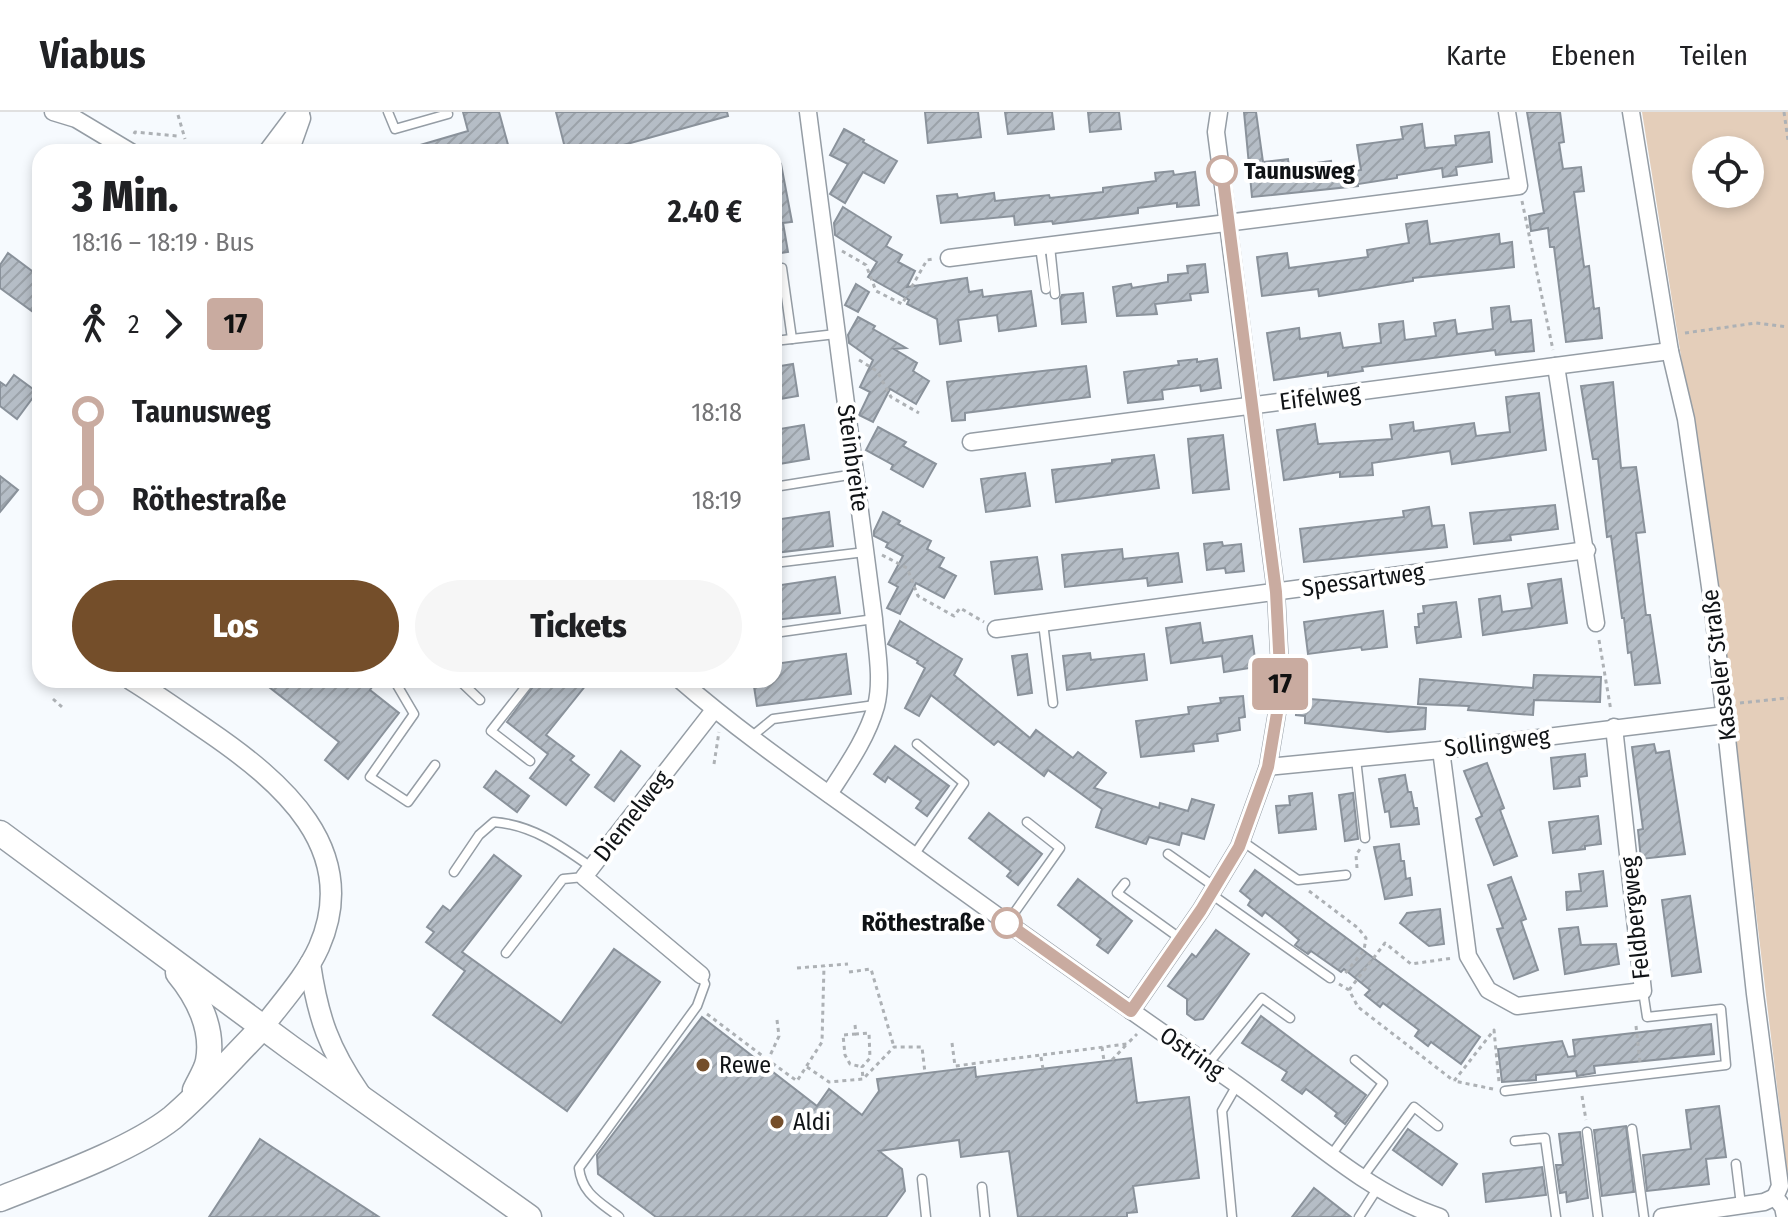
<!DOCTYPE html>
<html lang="de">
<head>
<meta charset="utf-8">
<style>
  :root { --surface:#fff; --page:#f6f6f6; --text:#202124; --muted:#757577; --line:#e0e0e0; --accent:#744e2a }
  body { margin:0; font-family:"Fira Sans Condensed",sans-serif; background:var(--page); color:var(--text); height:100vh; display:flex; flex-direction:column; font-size:30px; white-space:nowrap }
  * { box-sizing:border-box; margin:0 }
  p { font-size:26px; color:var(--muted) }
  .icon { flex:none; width:44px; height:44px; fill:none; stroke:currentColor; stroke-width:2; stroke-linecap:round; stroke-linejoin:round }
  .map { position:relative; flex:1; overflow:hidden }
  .drawer { position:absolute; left:32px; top:32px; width:750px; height:544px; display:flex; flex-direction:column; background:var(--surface); border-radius:24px; box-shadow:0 4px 12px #0003 }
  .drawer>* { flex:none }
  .badge { padding:0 16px; border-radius:6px; font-size:28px; line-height:52px }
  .buttons { position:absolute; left:1692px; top:24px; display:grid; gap:16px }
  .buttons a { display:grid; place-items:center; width:72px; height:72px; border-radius:50%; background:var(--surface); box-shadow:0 4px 12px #0003; font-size:40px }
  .map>.badge { position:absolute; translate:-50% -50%; box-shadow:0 0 0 4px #fff }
  .legs { display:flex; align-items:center; gap:12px; height:88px; padding:0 40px; font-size:26px }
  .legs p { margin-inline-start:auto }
  .head { display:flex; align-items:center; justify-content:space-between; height:136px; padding:0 40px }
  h1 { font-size:44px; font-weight:800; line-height:60px }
  .cta { display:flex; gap:16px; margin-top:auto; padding:16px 40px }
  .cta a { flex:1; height:92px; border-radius:48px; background:var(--accent); color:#fff; font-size:32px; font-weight:800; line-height:92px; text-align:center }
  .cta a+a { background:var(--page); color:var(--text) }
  ul { padding:0 40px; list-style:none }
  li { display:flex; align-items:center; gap:28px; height:88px; font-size:30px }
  li i { display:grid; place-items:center; width:12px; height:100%; margin:0 10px; background:currentColor }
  li i::after { content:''; width:20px; height:20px; margin:-10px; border:6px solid; border-radius:50%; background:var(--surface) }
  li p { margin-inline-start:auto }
  li:first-child i { background:linear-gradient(#0000 50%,currentColor 0) }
  li:last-child i { background:linear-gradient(currentColor 50%,#0000 0) }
  header { display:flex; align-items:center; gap:48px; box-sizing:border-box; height:112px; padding:0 40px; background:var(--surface); border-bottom:2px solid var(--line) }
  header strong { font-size:38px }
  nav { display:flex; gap:44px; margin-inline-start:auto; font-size:28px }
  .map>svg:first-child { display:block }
  .green { fill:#e4ceba; fill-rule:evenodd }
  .building { fill:url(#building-hatch); stroke:#8a929b; stroke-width:2 }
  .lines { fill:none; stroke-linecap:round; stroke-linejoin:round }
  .service-casing { stroke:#959da5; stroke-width:11 }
  .minor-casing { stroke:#959da5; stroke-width:19 }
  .tertiary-casing { stroke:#959da5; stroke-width:23 }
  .secondary-casing { stroke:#959da5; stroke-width:27 }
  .path { stroke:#adb1b5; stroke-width:3; stroke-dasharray:4 4; stroke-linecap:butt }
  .service { stroke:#fff; stroke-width:8 }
  .minor { stroke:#fff; stroke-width:16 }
  .tertiary { stroke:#fff; stroke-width:20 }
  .secondary { stroke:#fff; stroke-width:24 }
  .line-1-casing { stroke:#fff; stroke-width:18 }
  .line-1 { stroke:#c9aba0; stroke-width:12 }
  .stop-1-dot { fill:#fff; stroke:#c9aba0; stroke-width:4 }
  .poi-dot { fill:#744e2a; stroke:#fff; stroke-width:3 }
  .labels { text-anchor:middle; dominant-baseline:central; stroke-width:8; stroke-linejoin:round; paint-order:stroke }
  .stop-label { font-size:24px; font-weight:bold; fill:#101316; stroke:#fff; text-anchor:start }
  .street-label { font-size:24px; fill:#101316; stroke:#fff }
  .poi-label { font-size:24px; fill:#101316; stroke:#fff; text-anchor:start }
</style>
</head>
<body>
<header>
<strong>Viabus</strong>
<nav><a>Karte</a><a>Ebenen</a><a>Teilen</a></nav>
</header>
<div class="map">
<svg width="1788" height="1105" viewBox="0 0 1788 1105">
  <defs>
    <pattern id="building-hatch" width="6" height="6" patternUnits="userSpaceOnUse" patternTransform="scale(2)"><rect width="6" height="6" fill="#b5bdc6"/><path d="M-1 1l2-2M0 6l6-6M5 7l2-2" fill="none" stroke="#9ba2a9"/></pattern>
  </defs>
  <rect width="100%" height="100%" fill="#f6fafe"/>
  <!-- green -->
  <path class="green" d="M1642 0H1788V1066L1714 451ZM1706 38H1750V82H1706Z"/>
  <!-- building -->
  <g class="building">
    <path d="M463 0H499L510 40H411L410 36 468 19Z"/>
    <path d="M556 0H727L728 4 598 40H566Z"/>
    <path d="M925 0H978L981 25 928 31Z"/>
    <path d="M1005 0H1052L1054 17 1008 22Z"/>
    <path d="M1088 0H1119L1121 17 1090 20Z"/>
    <path d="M1244 0H1256L1263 50 1288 47 1289 55 1331 49 1332 62 1361 58 1357 33 1403 27 1401 15 1422 12 1425 36 1456 33 1455 24 1489 20 1492 50 1456 55 1457 63 1443 65 1442 56 1397 63V66L1358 72V74L1252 85Z"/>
    <path d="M1527 0H1560L1564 30 1559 31 1563 57 1581 55 1584 79 1574 80 1584 155 1589 154 1594 197 1599 196 1602 226 1566 230 1554 135H1550L1548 116 1531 119 1529 104 1544 101Z"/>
    <path d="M844 17 864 28 863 30 897 49 884 71 863 60 845 91 830 82 848 52 830 43Z"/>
    <path d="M781 52 792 110 783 111 788 140 774 142V53Z"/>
    <path d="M1173 59 1174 63 1195 60 1199 93 1177 95V91L1138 96V101L1053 112 1052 109 1015 113 1014 104 941 111 937 84 957 82 958 86 994 81 995 89 1049 83 1050 86 1103 80V76L1156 69 1155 61Z"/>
    <path d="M843 95 891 125 886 134 902 143 898 150 915 159 907 175 967 166 969 180 982 178 983 185 1031 179 1036 214 999 219 997 203 958 208 961 229 940 232 937 207 907 192 909 188 868 165 877 150 835 123 834 111Z"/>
    <path d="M1427 109 1430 132 1499 122 1500 132 1512 130 1514 155 1413 166V169L1319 184 1318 177 1262 184 1257 145 1287 141 1289 156 1368 145 1367 138 1409 131 1406 112Z"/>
    <path d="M8 141 40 165V205L0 176V153Z"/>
    <path d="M1205 152 1208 180 1190 182 1191 188 1155 192 1157 202 1117 204 1113 175 1131 172 1132 176 1168 170V163L1188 161 1187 154Z"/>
    <path d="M856 172 869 180 858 200 845 193Z"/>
    <path d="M1083 181 1086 210 1062 212 1060 187 1062 183Z"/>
    <path d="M1509 194 1511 210 1531 208 1534 239 1496 243 1495 238 1362 255 1363 259 1328 264V260L1274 268 1267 221 1299 216 1300 227 1340 221 1343 236 1381 231 1379 212 1403 209 1405 228 1436 224 1434 211 1455 208 1457 222 1493 217 1491 196Z"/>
    <path d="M858 205 875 214 873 217 906 236 894 237 917 251 913 259 929 269 916 292 890 277 873 310 859 303 870 280 860 275 873 248 849 231 848 223Z"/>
    <path d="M1197 247V250L1217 247 1221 276 1201 279 1200 273 1162 278 1163 287 1128 291 1124 260 1179 253 1178 249Z"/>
    <path d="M793 252 798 284 774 288V255Z"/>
    <path d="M1086 254 1090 285 965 301V308L952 309 947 270Z"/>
    <path d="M14 263 37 280 17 307 0 294V270L6 274Z"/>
    <path d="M1613 270 1621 356 1636 355 1645 420 1636 421 1646 503H1650L1660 571 1635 573 1631 540 1628 541 1624 506H1622L1611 424 1607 425 1598 347H1593L1581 274Z"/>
    <path d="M1539 281 1546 338 1452 352 1450 339 1372 351 1373 363 1340 365V360L1284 368 1277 318 1315 312 1318 332 1392 327 1390 313 1413 310 1414 319 1474 311 1476 324 1510 320 1506 285Z"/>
    <path d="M804 313 809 347 779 352 774 318Z"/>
    <path d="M878 315 906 330 903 334 936 352 923 375 891 357 893 353 866 338Z"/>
    <path d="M1223 323 1229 377 1193 381 1188 327Z"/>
    <path d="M1154 343 1159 376 1056 390 1052 358 1112 351V348Z"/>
    <path d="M1025 361 1030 394 986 400 981 367Z"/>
    <path d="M0 364 18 378 0 400Z"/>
    <path d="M1555 393 1558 417 1510 423 1511 428 1474 432 1470 401Z"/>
    <path d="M1429 395 1432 414 1444 413 1447 435 1304 450 1300 417 1404 405 1403 399Z"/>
    <path d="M829 400 833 434 774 441V408Z"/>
    <path d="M883 400 900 409 898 412 931 429 927 437 944 446 939 455 956 464 944 486 916 471 900 502 887 496 898 475 889 470 903 444 886 435 888 431 874 424V419Z"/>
    <path d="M1222 430 1223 434 1241 432 1244 459 1226 461 1225 456 1207 458 1204 432Z"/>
    <path d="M1122 437 1123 447 1178 441 1182 470 1148 474 1147 466 1065 475 1062 443Z"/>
    <path d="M1037 445 1042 477 995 482 991 450Z"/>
    <path d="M835 465 840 501 774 508V474Z"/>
    <path d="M1561 467 1567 511 1483 523 1479 487 1500 484 1502 500 1532 496 1528 472Z"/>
    <path d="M1456 490 1461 525 1417 531 1415 515H1419L1418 502 1424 501 1423 494Z"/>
    <path d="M1383 499 1387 535 1362 538 1361 535 1308 542 1304 510Z"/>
    <path d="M900 509 962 547 954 563 1030 626 1036 618 1073 646 1078 640 1106 661 1094 676 1159 696 1160 691 1188 699 1192 687 1214 693 1204 727 1182 721 1179 733 1149 725 1146 732 1096 715 1102 697 1048 658 1044 664 998 629 994 633 931 583 919 604 905 596 925 556 917 551 918 549 888 532Z"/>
    <path d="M1200 511 1203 531 1252 524 1256 555 1224 560 1222 544 1171 551 1166 516Z"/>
    <path d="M1090 541 1091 548 1144 542 1147 568 1067 578 1063 544Z"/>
    <path d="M846 542 851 582 757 594 753 568H774V552Z"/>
    <path d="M1027 542 1032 581 1018 583 1012 544Z"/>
    <path d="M1534 563 1601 565 1600 590 1534 588 1533 603 1468 598 1469 594 1418 592 1420 567 1533 576Z"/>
    <path d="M260 568H377L370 578 399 601 348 667 325 648 339 630Z"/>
    <path d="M538 568H590L546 623 574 644 570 648 589 663 566 693 530 666 548 642 507 610Z"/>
    <path d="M1243 584 1245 605 1239 606 1240 618 1217 622 1218 629 1193 632 1194 639 1141 645 1136 609 1189 602 1188 595 1221 591 1220 586Z"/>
    <path d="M1297 586 1426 596 1425 617 1388 620 1305 611V604L1296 603Z"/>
    <path d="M1654 632 1656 641 1669 639 1685 742 1641 747 1638 718 1643 717 1632 635Z"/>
    <path d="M895 634 949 674 927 704 916 696 921 689 888 665 885 670 874 662Z"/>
    <path d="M621 639 640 654 614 689 595 675Z"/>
    <path d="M1585 642 1587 664 1579 665 1580 674 1554 677 1551 646Z"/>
    <path d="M1487 651 1504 696 1500 698 1517 744 1494 753 1476 707 1482 704 1464 659Z"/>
    <path d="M496 659 529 684 517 700 484 675Z"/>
    <path d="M1405 663 1408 680H1411L1414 696H1417L1419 712 1391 715 1389 699 1385 700 1379 667Z"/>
    <path d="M1312 681 1316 717 1279 721 1276 694 1290 693 1289 684Z"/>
    <path d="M1353 681 1358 727 1345 729 1339 683Z"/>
    <path d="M989 701 1042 742 1018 773 1007 764 1011 759 969 726Z"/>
    <path d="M1598 704 1601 732 1585 734V737L1553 741 1549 710Z"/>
    <path d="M1399 732 1401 749H1404L1406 767 1410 766 1412 783 1385 787 1374 735Z"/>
    <path d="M494 743 521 764 462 840 561 911 614 837 660 870 567 999 433 903 465 859 426 830 434 820 427 815 443 794 450 799Z"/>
    <path d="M1255 758 1480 925 1461 952 1431 930 1428 934 1415 924 1419 918 1383 891 1380 895 1365 883 1370 878 1344 857 1341 860 1311 839 1308 842 1295 833 1299 828 1284 815 1265 800 1262 804 1248 793 1251 788 1240 779Z"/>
    <path d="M1603 759 1607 794 1567 798 1566 780 1581 779 1579 762Z"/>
    <path d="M1511 765 1526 807 1521 809 1538 858 1514 867 1497 817 1503 816 1488 773Z"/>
    <path d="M1078 767 1132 809 1108 841 1097 833 1101 827 1058 793Z"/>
    <path d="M1690 784 1701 860 1672 864 1662 788Z"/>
    <path d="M1440 797 1444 832 1429 834 1400 811 1407 801Z"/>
    <path d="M1578 815 1581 833 1616 832 1619 852 1565 862 1559 817Z"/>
    <path d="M1216 818 1249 842 1203 907 1195 908 1187 902V887L1168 874 1192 842 1196 845Z"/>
    <path d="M1261 904 1366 983 1345 1012 1335 1004 1337 1001 1318 986 1306 977 1302 982 1282 968 1287 960 1242 931Z"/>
    <path d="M702 905 817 994 829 977 862 1003 879 979 877 967 975 955 976 965 1131 946 1137 991 1189 985 1199 1066 1133 1074 1137 1100 1127 1101V1105H1018L1009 1039 961 1045 959 1028 879 1039 902 1057 905 1079 886 1105H656L598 1062 597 1043Z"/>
    <path d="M1711 912 1714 942 1594 954 1595 961 1577 964 1576 959 1536 963V968L1502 970 1498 937 1562 929 1568 945 1575 944 1573 928Z"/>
    <path d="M1719 994 1726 1045 1706 1047 1709 1072 1647 1079 1643 1043 1691 1037 1686 998Z"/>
    <path d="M1626 1014 1634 1080 1602 1084 1594 1018Z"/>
    <path d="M1408 1017 1457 1052 1442 1073 1393 1038Z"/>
    <path d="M1580 1020 1588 1086 1567 1090 1566 1080 1560 1081 1556 1053H1563L1559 1022Z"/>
    <path d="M260 1027 379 1105H209Z"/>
    <path d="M1542 1055 1546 1083 1486 1090 1483 1062Z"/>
    <path d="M1314 1076 1351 1105H1292Z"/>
  </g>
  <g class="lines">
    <!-- service casing -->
    <g class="service-casing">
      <g id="service">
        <path d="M388 0 395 17 448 2"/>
        <path d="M1050 134 1055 182"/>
        <path d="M1040 135 1046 177"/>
        <path d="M782 156 792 227"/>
        <path d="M774 229 836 222"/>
        <path d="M774 375 855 362"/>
        <path d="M774 451 865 440"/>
        <path d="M1043 511 1053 591"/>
        <path d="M774 521 874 507"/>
        <path d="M399 568 397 573 414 602 370 665 408 690 435 653"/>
        <path d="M459 568 480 588"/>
        <path d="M751 625 773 607 875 593"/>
        <path d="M1356 647 1365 726"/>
        <path d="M530 649 491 619 531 568"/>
        <path d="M1242 729 1298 768 1346 763"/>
        <path d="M1168 742 1215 775"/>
        <path d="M914 743 964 671 917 632"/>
        <path d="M454 760 479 723 494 710C532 713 560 733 591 755"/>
        <path d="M1125 771 1117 781 1181 827"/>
        <path d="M1211 782 1330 866"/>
        <path d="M1007 811 1060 736 1027 710"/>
        <path d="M506 841 563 767 584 765"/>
        <path d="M1208 952 1262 886 1290 906"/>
        <path d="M1505 979 1726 953 1721 897 1647 905 1643 879"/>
        <path d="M1632 1017 1644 1105"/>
        <path d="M1587 1020 1598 1105"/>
        <path d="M1515 1029 1545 1026 1556 1105"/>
        <path d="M1332 1042 1383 971 1355 948"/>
        <path d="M1736 1052 1741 1093"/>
        <path d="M1362 1066 1414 995 1438 1014"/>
        <path d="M922 1067 926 1105"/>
        <path d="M982 1075 985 1105"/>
        <path d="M619 1105C600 1090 582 1082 579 1056L697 894 705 872 701 863"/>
        <path d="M1232 1105 1222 999 1237 973"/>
        <path d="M1359 1105 1377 1077"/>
      </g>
    </g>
    <!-- minor casing -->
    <g class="minor-casing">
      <g id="minor">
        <path d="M53 0 76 7 131 40"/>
        <path d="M808 0 874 507C876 534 883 567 876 594 867 626 847 654 829 682"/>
        <path d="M1631 0 1670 239 1686 307 1712 489 1755 882 1780 1074 1775 1085"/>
        <path d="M949 146 1519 74 1507 0"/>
        <path d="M1556 254 1596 511"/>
        <path d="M971 330 1670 239"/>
        <path d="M996 517 1587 438"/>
        <path d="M680 568C741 621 808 667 873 714 991 800 1109 884 1229 967 1294 1012 1365 1081 1440 1105"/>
        <path d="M1441 638 1468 844 1488 878 1517 894 1643 879 1614 615"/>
        <path d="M1268 655 1441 638 1725 603"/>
        <path d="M701 863 584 765 714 598"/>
        <path d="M1131 899 1201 798 1239 735 1268 655 1281 577 1276 480 1216 20 1219 0"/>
        <path d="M1775 1085 1783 1095 1785 1105"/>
        <path d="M1662 1105 1764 1090 1775 1085"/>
      </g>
    </g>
    <!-- tertiary casing -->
    <g class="tertiary-casing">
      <g id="tertiary">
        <path d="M269 40 299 0"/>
        <path d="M288 40 300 6"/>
        <path d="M132 568C158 584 183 602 208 619 281 669 362 737 319 835 306 864 282 890 263 915"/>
        <path d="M310 852C318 906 329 937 360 982"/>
      </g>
    </g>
    <!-- secondary casing -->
    <g class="secondary-casing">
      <g id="secondary">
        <path d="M0 721 291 936 529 1105"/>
        <path d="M178 861C198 885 214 917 208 949 206 959 199 969 195 978"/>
        <path d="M0 1087C50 1067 130 1039 172 1006 204 979 233 945 263 915"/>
      </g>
    </g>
    <!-- path -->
    <g class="path">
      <path d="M1784 0 1788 28"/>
      <path d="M178 3 185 27"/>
      <path d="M134 22 135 20 177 24"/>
      <path d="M1522 89 1553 238"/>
      <path d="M842 139 866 153 876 179 902 192 927 148 933 147"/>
      <path d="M1685 221 1756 211 1788 215"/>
      <path d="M859 248 877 259 891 285 919 301"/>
      <path d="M882 443 907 456 918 484 954 504 960 496 984 510"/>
      <path d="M1599 528 1611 599"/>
      <path d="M53 587 62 595"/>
      <path d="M1740 591 1788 586"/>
      <path d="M714 652 719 620"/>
      <path d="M1357 756 1356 743 1360 737"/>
      <path d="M1309 779 1358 816 1366 826 1364 838 1343 864"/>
      <path d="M797 856 848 852"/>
      <path d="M849 860 871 857 894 935"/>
      <path d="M1339 872 1349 878 1358 895 1454 969"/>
      <path d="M1349 878 1385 831 1411 852 1453 846"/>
      <path d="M707 902 768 948"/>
      <path d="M777 908 779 924 768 948 797 969 822 930 824 854"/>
      <path d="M855 913 856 922 869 921 870 946 862 955 863 967"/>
      <path d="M1636 914 1640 950"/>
      <path d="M856 922 843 923 845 943 850 952 862 955"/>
      <path d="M952 931 955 954 1127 932 1137 922"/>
      <path d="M1102 935 1104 949"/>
      <path d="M1041 945 1043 957"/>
      <path d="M1112 948 1127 932"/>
      <path d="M807 955 829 970 863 967 894 935H922L925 961"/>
      <path d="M1493 977 1454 969 1494 918 1499 970"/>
      <path d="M1582 984 1586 1008"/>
    </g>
    <!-- service -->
    <use href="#service" class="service"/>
    <!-- minor -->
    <use href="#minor" class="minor"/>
    <!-- tertiary -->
    <use href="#tertiary" class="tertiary"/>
    <!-- secondary -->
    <use href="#secondary" class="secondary"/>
  </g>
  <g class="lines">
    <!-- line-1 casing -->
    <g class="line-1-casing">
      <path id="line-1" d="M1007 811 1131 899 1201 798 1239 735 1268 655 1281 577 1276 480 1222 59"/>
    </g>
    <!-- line-1 -->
    <use href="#line-1" class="line-1"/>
  </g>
  <!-- markers -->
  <g class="stop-1-dot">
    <circle cx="1222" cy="59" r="14"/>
    <circle cx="1007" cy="811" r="14"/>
  </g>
  <g class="poi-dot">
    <circle cx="703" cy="953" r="8"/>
    <circle cx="777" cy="1010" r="8"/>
  </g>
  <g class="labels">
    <!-- stop labels -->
    <g class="stop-label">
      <text x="1244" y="59">Taunusweg</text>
      <text x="985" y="811" text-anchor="end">Röthestraße</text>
    </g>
    <!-- street labels -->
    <g class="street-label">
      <text transform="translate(1320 285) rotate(-7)">Eifelweg</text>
      <text transform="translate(853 346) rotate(82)">Steinbreite</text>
      <text transform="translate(1363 468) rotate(-8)">Spessartweg</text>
      <text transform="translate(1719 553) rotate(-97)">Kasseler Straße</text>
      <text transform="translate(1497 630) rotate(-7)">Sollingweg</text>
      <text transform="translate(632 704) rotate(-52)">Diemelweg</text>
      <text transform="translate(1635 806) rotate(-96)">Feldbergweg</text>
      <text transform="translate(1192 941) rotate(35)">Ostring</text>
    </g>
    <!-- poi labels -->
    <g class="poi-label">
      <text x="719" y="953">Rewe</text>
      <text x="793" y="1010">Aldi</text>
    </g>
  </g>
</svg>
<div class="buttons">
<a><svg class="icon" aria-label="locate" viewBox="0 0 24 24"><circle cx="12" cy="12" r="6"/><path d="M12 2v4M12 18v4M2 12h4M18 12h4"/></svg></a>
</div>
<b class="badge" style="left:1280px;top:572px;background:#c9aba0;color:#111">17</b>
<section class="drawer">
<div class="head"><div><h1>3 Min.</h1><p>18:16 – 18:19 · Bus</p></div><b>2.40 €</b></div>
<div class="legs"><svg class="icon" aria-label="walk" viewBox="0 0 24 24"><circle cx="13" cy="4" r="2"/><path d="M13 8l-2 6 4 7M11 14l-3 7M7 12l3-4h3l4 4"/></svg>2<svg class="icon" aria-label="forward" viewBox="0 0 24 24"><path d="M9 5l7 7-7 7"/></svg><b class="badge" style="background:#c9aba0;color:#111">17</b></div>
<ul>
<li><i style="color:#c9aba0"></i><b>Taunusweg</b><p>18:18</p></li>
<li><i style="color:#c9aba0"></i><b>Röthestraße</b><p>18:19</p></li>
</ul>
<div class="cta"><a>Los</a><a>Tickets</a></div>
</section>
</div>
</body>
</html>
